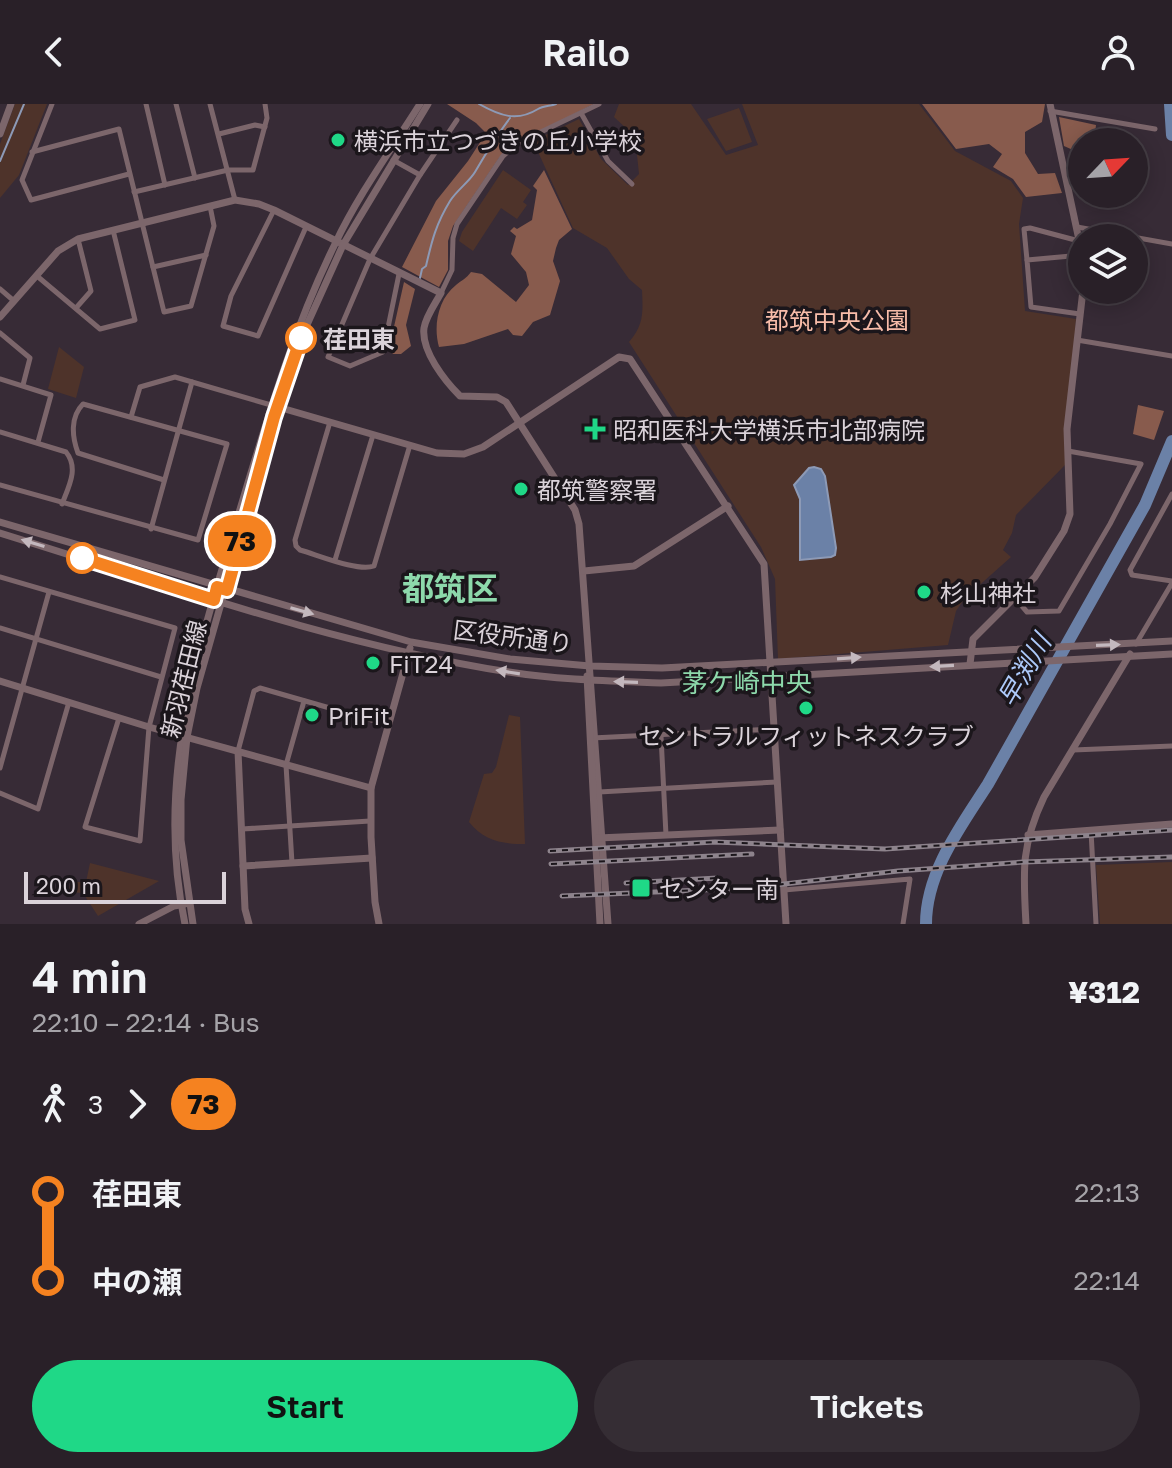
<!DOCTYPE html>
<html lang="en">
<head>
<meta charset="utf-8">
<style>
  :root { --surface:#292028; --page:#352d34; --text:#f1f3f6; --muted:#a5a3a8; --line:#453e45; --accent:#1fd887 }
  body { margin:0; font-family:"Golos Text","Noto Sans JP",sans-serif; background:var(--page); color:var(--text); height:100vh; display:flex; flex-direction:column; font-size:30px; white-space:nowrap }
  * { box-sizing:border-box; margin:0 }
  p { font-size:26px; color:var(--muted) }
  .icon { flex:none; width:44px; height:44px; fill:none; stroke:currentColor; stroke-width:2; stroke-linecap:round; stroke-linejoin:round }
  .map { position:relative; height:820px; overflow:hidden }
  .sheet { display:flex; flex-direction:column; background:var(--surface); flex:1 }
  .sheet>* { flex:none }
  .badge { padding:0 16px; border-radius:26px; font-size:28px; line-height:52px }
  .needle { width:52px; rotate:65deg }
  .buttons { position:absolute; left:1068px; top:24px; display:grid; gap:16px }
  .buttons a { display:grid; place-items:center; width:80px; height:80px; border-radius:50%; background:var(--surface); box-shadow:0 4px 20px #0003,0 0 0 2px var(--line); font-size:40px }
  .scale { position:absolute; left:24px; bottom:20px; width:202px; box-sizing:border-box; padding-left:8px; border:4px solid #dbd3da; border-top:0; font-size:22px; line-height:28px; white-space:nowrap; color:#dbd3da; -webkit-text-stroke:6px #1b161b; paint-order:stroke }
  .map>.badge { position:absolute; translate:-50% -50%; box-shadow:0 0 0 4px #fff }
  .legs { display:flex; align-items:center; gap:12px; height:88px; padding:0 32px; font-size:26px }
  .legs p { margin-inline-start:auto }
  .overview { display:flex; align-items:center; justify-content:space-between; height:136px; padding:0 32px }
  h1 { font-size:44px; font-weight:600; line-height:60px }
  .cta { display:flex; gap:16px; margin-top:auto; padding:16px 32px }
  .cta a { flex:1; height:92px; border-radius:48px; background:var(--accent); color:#111; font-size:32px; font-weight:600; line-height:92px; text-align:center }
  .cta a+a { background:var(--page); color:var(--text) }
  ul { padding:0 32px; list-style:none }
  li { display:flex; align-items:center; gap:28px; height:88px; font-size:30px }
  li i { display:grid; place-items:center; width:12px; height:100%; margin:0 10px; background:currentColor }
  li i::after { content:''; width:20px; height:20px; margin:-10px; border:6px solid; border-radius:50%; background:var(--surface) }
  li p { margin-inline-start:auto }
  li:first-child i { background:linear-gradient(#0000 50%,currentColor 0) }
  li:last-child i { background:linear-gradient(currentColor 50%,#0000 0) }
  header { display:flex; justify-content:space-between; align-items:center; height:104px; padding:0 32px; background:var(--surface); font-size:36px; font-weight:600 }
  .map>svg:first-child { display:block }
  .green { fill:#4e332a }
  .forest { fill:#885b4d }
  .water { fill:#6b81a7; stroke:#8d9ab6; stroke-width:2 }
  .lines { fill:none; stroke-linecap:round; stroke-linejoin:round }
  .stream { stroke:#8d9ab6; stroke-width:2 }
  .river { stroke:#6b81a7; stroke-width:12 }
  .minor { stroke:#7c666b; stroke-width:5 }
  .tertiary { stroke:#7c666b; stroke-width:7 }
  .rail-casing { stroke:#8d838c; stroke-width:5 }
  .rail { stroke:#1b161b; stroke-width:2; stroke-dasharray:6; stroke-linecap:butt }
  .oneway { fill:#c3b8be }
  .line-1-casing { stroke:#fff; stroke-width:18 }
  .line-1 { stroke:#f58220; stroke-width:12 }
  .poi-dot { fill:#1fd887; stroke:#1b161b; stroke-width:3 }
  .stop-1-dot { fill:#fff; stroke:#f58220; stroke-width:4 }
  .labels { text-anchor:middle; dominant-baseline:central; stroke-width:7; stroke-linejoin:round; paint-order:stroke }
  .poi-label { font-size:24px; fill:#dbd3da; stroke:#1b161b; text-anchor:start }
  .park-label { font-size:24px; fill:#f8bca9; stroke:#1b161b }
  .stop-label { font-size:24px; font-weight:bold; fill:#dbd3da; stroke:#1b161b; text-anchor:start }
  .street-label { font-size:24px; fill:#dbd3da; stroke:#1b161b }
  .water-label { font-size:26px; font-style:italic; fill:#adcafa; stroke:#1b161b }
  .neighbourhood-label { font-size:26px; fill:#8dd9ab; stroke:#1b161b }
  .district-label { font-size:32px; font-weight:bold; fill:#8dd9ab; stroke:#1b161b }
</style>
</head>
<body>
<header><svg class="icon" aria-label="back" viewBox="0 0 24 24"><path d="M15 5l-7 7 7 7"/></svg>Railo<svg class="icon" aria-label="person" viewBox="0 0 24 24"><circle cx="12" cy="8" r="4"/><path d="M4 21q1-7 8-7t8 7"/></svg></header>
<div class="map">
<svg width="1172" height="820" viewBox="0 0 1172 820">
  <rect width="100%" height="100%" fill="#372b36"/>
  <!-- green -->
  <g class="green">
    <path d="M15 0H47L19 71 0 94V40Z"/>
    <path d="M619 0H691L726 51 758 41 742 0H919L955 47 1011 77 1023 94 1019 120 1025 207 1076 215 1065 361 1016 411 1012 429 1003 446 1011 453 965 494 956 507 948 541 778 555 775 475 761 443 629 238C644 221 643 208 642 186L629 175 607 144 573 124 533 37 579 15 601 55 628 81 639 70 636 41 625 29 627 25 614 13Z"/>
    <path d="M739 4 752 38 726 47 707 15Z"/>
    <path d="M503 66 531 86 523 98 527 101 517 115 501 104 473 147 459 137 462 128Z"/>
    <path d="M59 243 84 263 76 294 48 285Z"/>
    <path d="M509 611 520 613 525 740C502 740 484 737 469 718L484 670 492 669 496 663Z"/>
    <path d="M1172 758V820H1100L1096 761Z"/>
    <path d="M90 759 159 777 98 812 83 789 68 788 71 778H86Z"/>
  </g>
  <!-- forest -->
  <g class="forest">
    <path d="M447 0H594L514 40 499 54 453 122 448 137V166L439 183 402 163 436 97 468 57 486 29 476 19Z"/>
    <path d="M922 0H1045L1042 18 1025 28V49L1038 70 1055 69 1062 89 1026 93 1013 75 993 63 1002 50 989 40 956 45Z"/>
    <path d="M1059 13 1096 21 1094 38H1082V50L1064 42Z"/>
    <path d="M544 66 572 125 559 136 556 144 553 157 560 177 550 211 533 218 522 232 513 231 508 225 464 240 439 243C433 222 438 195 456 181 462 176 466 175 471 168L482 170 516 198 529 181 526 168 511 150 516 132 510 127 514 123 517 125 532 116 537 86 533 82Z"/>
    <path d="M404 178 415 185 406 221 411 242 401 250H393L389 245Z"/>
    <path d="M1138 301 1164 307 1154 336 1133 330Z"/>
  </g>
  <!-- water -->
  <path class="water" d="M814 363 821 365 825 372 836 444 835 451 831 453 800 456V395L794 381 809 364Z"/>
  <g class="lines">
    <!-- stream -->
    <g class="stream">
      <path d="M479 0C500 12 517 18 538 5 543 2 551 2 556 0"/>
      <path d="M0 57 24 0"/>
      <path d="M420 174 422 165 426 162C432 136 436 120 450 97 457 86 469 78 475 68 486 49 497 31 510 14"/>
    </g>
    <!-- river -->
    <g class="river">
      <path d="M1170 0 1172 31"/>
      <path d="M926 820C926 768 961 722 988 680L1145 401 1172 337"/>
    </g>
    <!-- minor -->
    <g class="minor">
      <path d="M52 0 22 76 31 96 129 70"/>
      <path d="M146 0 165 81"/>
      <path d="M176 0 195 74"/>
      <path d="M210 0 235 96"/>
      <path d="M1050 7 1155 25"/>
      <path d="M581 9 608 57 632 80"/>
      <path d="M219 30 255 21 265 23"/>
      <path d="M32 48 119 25 164 208 191 202 214 122 210 102"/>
      <path d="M393 56 420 71"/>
      <path d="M134 88 228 66H253L267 14 265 0"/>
      <path d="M274 106 231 192 223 222 258 232 306 123"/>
      <path d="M1077 123 1172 140"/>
      <path d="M1027 156 1024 125 1030 124 1079 137"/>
      <path d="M153 163 206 151"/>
      <path d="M399 170 383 248 350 262 328 253 370 155 420 71 457 16"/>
      <path d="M37 172 100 225 135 216 113 126"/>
      <path d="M0 185 14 197"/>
      <path d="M441 189 452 166 453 134 457 120 503 52 518 39 599 0"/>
      <path d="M76 204 91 187 78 135"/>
      <path d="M1080 210 1031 203 1027 156 1082 151"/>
      <path d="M0 229 30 254 23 281"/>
      <path d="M1077 236 1172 252"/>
      <path d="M0 275 51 291 38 338"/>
      <path d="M131 313 140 283 175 273 271 301"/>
      <path d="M330 318 295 436 296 442 300 446C318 451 358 468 374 462L410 341"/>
      <path d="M0 328 66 348C79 364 69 382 62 400"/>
      <path d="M0 381 198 436 227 340 83 300C70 313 72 333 78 349L164 376"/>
      <path d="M1172 390 1130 466 1132 471 1172 477"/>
      <path d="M151 425 192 278"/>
      <path d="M335 456 373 331"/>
      <path d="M0 473 175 524 149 623 140 737 85 723 119 614"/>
      <path d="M1015 494 1027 508 1059 507 1110 420 1141 360 1068 347"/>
      <path d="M0 524 161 573"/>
      <path d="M1136 540 1172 479"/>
      <path d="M661 632 666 731"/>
      <path d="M592 634 774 625"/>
      <path d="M1073 646 1172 642"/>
      <path d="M238 647 254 587 260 584 389 621"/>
      <path d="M0 664 49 488"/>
      <path d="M599 688 777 678"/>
      <path d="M0 689 38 705 69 598"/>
      <path d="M242 725 370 717"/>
      <path d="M1091 727 1096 820"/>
      <path d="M292 759 286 661 304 597"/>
      <path d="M784 786 910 775 903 820"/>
    </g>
    <!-- tertiary -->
    <g class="tertiary">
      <path d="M1050 0 1082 150"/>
      <path d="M0 30 11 0"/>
      <path d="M0 213 58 147 78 135 235 96 259 100 274 106 441 189C435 200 426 212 424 224 421 247 445 277 460 292L497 293 506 298 575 406 579 420 608 820"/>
      <path d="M271 301 437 349 464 350 483 343 619 253 630 255 764 460 786 820"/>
      <path d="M0 418 411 538 510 555 590 562 662 564 1172 537"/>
      <path d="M0 429C168 481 336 541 509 568 559 576 611 577 661 579L1172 550"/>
      <path d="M584 467 634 462 728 402"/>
      <path d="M970 560 973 535 1035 473 1064 427 1070 410 1067 325 1083 186"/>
      <path d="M587 572 600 820"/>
      <path d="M0 577 149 623 371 684"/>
      <path d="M238 647 245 805 249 820"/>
      <path d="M1028 731 1172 720"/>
      <path d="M598 734 780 726"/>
      <path d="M243 762 372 754"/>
      <path d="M139 820 174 802 185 800"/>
      <path d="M185 820C153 671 202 533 244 392 270 306 295 221 335 140 358 91 391 46 420 0"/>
      <path d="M193 820 181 736V696L187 633 197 584 274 313 301 234 343 141 428 0"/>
      <path d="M379 820 375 798 371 733V684L410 544"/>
      <path d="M1026 820C1023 767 1021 741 1044 693L1130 550"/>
    </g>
    <!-- rail casing -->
    <g class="rail-casing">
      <g id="rail">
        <path d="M550 747 715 738 885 745 1172 726"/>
        <path d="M551 760 752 750"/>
        <path d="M626 779 718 774"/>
        <path d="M562 792 748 784 898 767 1024 758 1172 753"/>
      </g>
    </g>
    <!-- rail -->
    <use href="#rail" class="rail"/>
  </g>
  <!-- one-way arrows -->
  <defs><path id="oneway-solid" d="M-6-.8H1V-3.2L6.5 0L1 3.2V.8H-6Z" transform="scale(2)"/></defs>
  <g class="oneway">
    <use href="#oneway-solid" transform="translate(33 439) rotate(-163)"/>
    <use href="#oneway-solid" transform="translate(302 507) rotate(16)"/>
    <use href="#oneway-solid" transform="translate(1108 541) rotate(-2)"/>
    <use href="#oneway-solid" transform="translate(849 554) rotate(-4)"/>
    <use href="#oneway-solid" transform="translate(942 562) rotate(177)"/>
    <use href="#oneway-solid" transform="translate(508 568) rotate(-171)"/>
    <use href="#oneway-solid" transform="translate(626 578) rotate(-178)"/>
  </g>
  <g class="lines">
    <!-- line-1 casing -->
    <g class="line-1-casing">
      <path id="line-1" d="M82 454 214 496 217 483 227 486 274 313 301 234"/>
    </g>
    <!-- line-1 -->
    <use href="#line-1" class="line-1"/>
  </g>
  <!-- markers -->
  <g class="poi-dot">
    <circle cx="338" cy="36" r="8"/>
    <path d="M591 313h8v8h8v8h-8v8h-8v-8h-8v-8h8z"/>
    <circle cx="521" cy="385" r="8"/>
    <circle cx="924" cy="488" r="8"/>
    <circle cx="373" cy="559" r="8"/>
    <circle cx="806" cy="604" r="8"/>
    <circle cx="312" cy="611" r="8"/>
    <rect x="631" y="774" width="20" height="20" rx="4"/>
  </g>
  <g class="stop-1-dot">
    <circle cx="301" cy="234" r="14"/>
    <circle cx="82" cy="454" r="14"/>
  </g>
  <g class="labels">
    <!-- poi labels -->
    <g class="poi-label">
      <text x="354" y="36">横浜市立つづきの丘小学校</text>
      <text x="613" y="325">昭和医科大学横浜市北部病院</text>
      <text x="537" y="385">都筑警察署</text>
      <text x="940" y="488">杉山神社</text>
      <text x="389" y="559">FiT24</text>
      <text x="328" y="611">PriFit</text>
      <text x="806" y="631" text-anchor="middle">セントラルフィットネスクラブ</text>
      <text x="659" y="784">センター南</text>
    </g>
    <!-- park labels -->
    <g class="park-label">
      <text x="837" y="215">都筑中央公園</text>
    </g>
    <!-- stop labels -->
    <g class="stop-label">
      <text x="323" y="234">荏田東</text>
    </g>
    <!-- street labels -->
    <g class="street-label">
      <text transform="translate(513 532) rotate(7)">区役所通り</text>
      <text transform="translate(183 575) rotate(-76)">新羽荏田線</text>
    </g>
    <!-- water labels -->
    <g class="water-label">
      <text transform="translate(1024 566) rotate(-60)">早渕川</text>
    </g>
    <!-- neighbourhood labels -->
    <g class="neighbourhood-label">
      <text x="747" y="578">茅ケ崎中央</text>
    </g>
    <!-- district labels -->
    <g class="district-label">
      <text x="450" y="484">都筑区</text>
    </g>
  </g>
</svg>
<div class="buttons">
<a><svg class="needle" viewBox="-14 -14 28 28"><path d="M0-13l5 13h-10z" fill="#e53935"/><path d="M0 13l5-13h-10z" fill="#a5a3a8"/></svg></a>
<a><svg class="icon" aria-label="layers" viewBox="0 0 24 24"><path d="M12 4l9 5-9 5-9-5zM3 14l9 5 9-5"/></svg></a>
</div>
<div class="scale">200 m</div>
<b class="badge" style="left:240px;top:437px;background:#f58220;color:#111">73</b>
</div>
<section class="sheet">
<div class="overview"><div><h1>4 min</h1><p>22:10 – 22:14 · Bus</p></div><b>¥312</b></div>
<div class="legs"><svg class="icon" aria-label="walk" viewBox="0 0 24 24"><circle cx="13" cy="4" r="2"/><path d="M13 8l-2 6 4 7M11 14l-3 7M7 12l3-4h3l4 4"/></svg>3<svg class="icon" aria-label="forward" viewBox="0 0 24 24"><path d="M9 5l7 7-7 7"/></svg><b class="badge" style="background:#f58220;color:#111">73</b></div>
<ul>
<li><i style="color:#f58220"></i><b>荏田東</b><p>22:13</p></li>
<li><i style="color:#f58220"></i><b>中の瀬</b><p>22:14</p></li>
</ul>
<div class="cta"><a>Start</a><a>Tickets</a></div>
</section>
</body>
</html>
